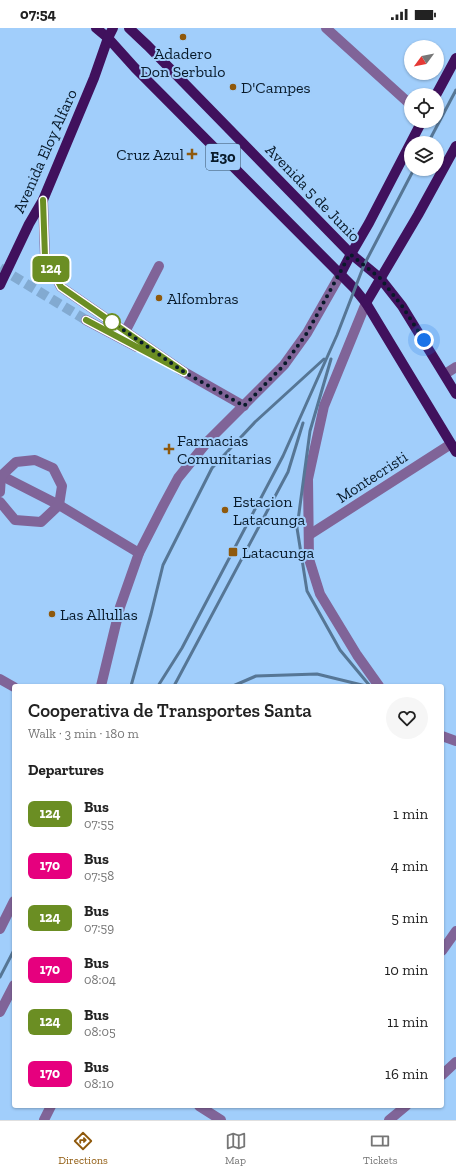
<!DOCTYPE html>
<html lang="en">
<head>
<meta charset="utf-8">
<style>
  :root { --surface:#fff; --page:#f6f6f6; --text:#222; --muted:#767676; --line:#e0e0e0; --accent:#8f590c }
  body { margin:0; font-family:"Zilla Slab",serif; background:var(--page); color:var(--text); height:100vh; display:flex; flex-direction:column; font-size:15px; white-space:nowrap }
  * { box-sizing:border-box; margin:0 }
  p { font-size:13px; color:var(--muted) }
  .icon { flex:none; width:22px; height:22px; fill:none; stroke:currentColor; stroke-width:2; stroke-linecap:round; stroke-linejoin:round }
  .map { position:relative; flex:1; overflow:hidden }
  .sheet { position:absolute; left:12px; top:656px; width:432px; height:424px; display:flex; flex-direction:column; background:var(--surface); border-radius:4px; box-shadow:0 1px 3px #0004 }
  .sheet>* { flex:none }
  .badge { padding:0 8px; border-radius:6px; font-size:14px; line-height:26px }
  .needle { width:26px; rotate:238deg }
  .buttons { position:absolute; left:404px; top:12px; display:grid; gap:8px }
  .buttons a { display:grid; place-items:center; width:40px; height:40px; border-radius:50%; background:var(--surface); box-shadow:0 1px 3px #0004; font-size:20px }
  .you { position:absolute; width:20px; height:20px; margin:-10px; border:3px solid #fff; border-radius:50%; background:#1a73e8; box-shadow:0 0 0 6px #1a73e833 }
  .map>.badge { position:absolute; translate:-50% -50%; box-shadow:0 0 0 2px #fff }
  h2 { padding:0 16px; font-size:15px; line-height:36px }
  .round { display:grid; place-items:center; flex:none; width:42px; height:42px; border-radius:21px; background:var(--page) }
  .head { display:flex; align-items:center; justify-content:space-between; height:68px; padding:0 16px }
  h1 { font-size:19px; font-weight:600; line-height:30px }
  ul { padding:0; list-style:none }
  li { display:flex; align-items:center; gap:12px; height:52px; padding:0 16px }
  li div { flex:1 }
  li b { display:block; font-size:15px }
  li em { font-style:normal }
  li .badge { min-width:44px; font-weight:700; text-align:center }
  .status { display:flex; justify-content:space-between; align-items:center; height:28px; padding:0 20px; background:var(--surface); direction:ltr }
  .status svg { height:11px; fill:currentColor }
  .dock { display:flex; justify-content:space-around; align-items:center; height:56px; border-top:1px solid var(--line); background:var(--surface); font-size:11px; color:var(--muted) }
  .dock a { display:grid; justify-items:center; gap:2px }
  .dock .current { color:var(--accent) }
  .map>svg:first-child { display:block }
  .lines { fill:none; stroke-linecap:round; stroke-linejoin:round }
  .minor-tunnel { stroke:#82aad1; stroke-width:10; stroke-dasharray:10 5; stroke-linecap:butt }
  .minor { stroke:#806498; stroke-width:10 }
  .major { stroke:#40115d; stroke-width:10 }
  .rail { stroke:#567695; stroke-width:3 }
  .line-casing { stroke:#fff; stroke-width:9 }
  .line { stroke:#6b8e23; stroke-width:6 }
  .walk { stroke:#081a2a; stroke-width:4; stroke-dasharray:0 7.2 }
  .poi-dot { fill:#8f590c; stroke:#a1cefb; stroke-width:1.5 }
  .stop-dot { fill:#fff; stroke:#6b8e23; stroke-width:2 }
  .labels { text-anchor:middle; dominant-baseline:central; stroke-width:4; stroke-linejoin:round; paint-order:stroke }
  .shield { fill:#a1cefb; stroke:#365069; stroke-width:1 }
  .shield-label { font-size:15px; font-weight:bold; fill:#081a2a }
  .poi-label { font-size:16px; fill:#081a2a; stroke:#a1cefb; text-anchor:start }
  .street-label { font-size:16px; fill:#081a2a; stroke:#a1cefb }
</style>
</head>
<body>
<div class="status"><b>07:54</b><svg viewBox="0 0 49 12"><path d="M0 12V9h3v3zM5 12V6h3v6zM10 12V3h3v9zM15 12V0h3v12zM26 1h20v11H26zM47 4h2v5h-2z"/></svg></div>
<div class="map">
<svg width="456" height="1092" viewBox="0 0 456 1092">
  <rect width="100%" height="100%" fill="#a1cefb"/>
  <g class="lines">
    <!-- minor-tunnel -->
    <path class="minor-tunnel" d="M0 240 86 292"/>
    <!-- minor -->
    <g class="minor">
      <path d="M326 0 411 77"/>
      <path d="M43 172 45 229 61 259 184 344"/>
      <path d="M366 275 324 378 308 451 309 531 320 566 357 627 379 658"/>
      <path d="M86 292 137 319"/>
      <path d="M125 304 159 238"/>
      <path d="M179 341 244 378"/>
      <path d="M445 346 456 339"/>
      <path d="M0 447 59 477 139 525"/>
      <path d="M0 464 1 448 16 434 35 432 53 440 62 458 59 477 41 494 15 492 0 474"/>
      <path d="M309 507 451 416"/>
      <path d="M0 651 14 659"/>
      <path d="M101 658 120 579 139 525 163 478 178 450 208 413 284 337 307 305 340 247"/>
      <path d="M442 708 456 713"/>
      <path d="M0 901 14 873"/>
      <path d="M442 923 456 903"/>
      <path d="M0 984 14 957"/>
      <path d="M442 1047 456 1034"/>
      <path d="M199 1078 221 1092"/>
      <path d="M44 1092 51 1078"/>
      <path d="M389 1092 406 1078"/>
    </g>
    <!-- major -->
    <g class="major">
      <path d="M96 0 108 10 135 40 354 260 366 275 456 424"/>
      <path d="M129 0 148 18 351 226 380 250 402 278 456 366"/>
      <path d="M436 67 456 30"/>
      <path d="M340 247 351 226 369 195 422 93"/>
      <path d="M0 257 29 196 43 172 94 50 108 10 113 0"/>
      <path d="M366 275 418 187 456 118"/>
    </g>
    <!-- rail -->
    <g class="rail">
      <path d="M428 115 456 62"/>
      <path d="M331 331 310 403 297 500 307 563 340 622 370 658"/>
      <path d="M131 658 151 586 163 537 212 440 255 394 324 331"/>
      <path d="M158 658 182 620 283 428 337 307 364 237 414 141"/>
      <path d="M174 658 288 444 303 395"/>
      <path d="M233 658 256 648 317 646 366 658"/>
      <path d="M0 949 14 922"/>
    </g>
  </g>
  <g class="lines">
    <!-- line casing -->
    <g class="line-casing">
      <path id="line" d="M43 172 45 229 61 259 184 344 86 292"/>
    </g>
    <!-- line -->
    <use href="#line" class="line"/>
    <!-- walk -->
    <path class="walk" d="M112 294 184 344 244 378 284 337 307 305 350 226 380 250 402 278 424 312"/>
  </g>
  <!-- markers -->
  <g class="poi-dot">
    <circle cx="183" cy="9" r="4"/>
    <circle cx="233" cy="59" r="4"/>
    <path d="M190 120h4v4h4v4h-4v4h-4v-4h-4v-4h4z"/>
    <circle cx="159" cy="270" r="4"/>
    <path d="M167 415h4v4h4v4h-4v4h-4v-4h-4v-4h4z"/>
    <circle cx="225" cy="482" r="4"/>
    <rect x="228" y="519" width="10" height="10" rx="2"/>
    <circle cx="52" cy="586" r="4"/>
  </g>
  <circle class="stop-dot" cx="112" cy="294" r="8"/>
  <g class="labels">
    <!-- shield labels -->
    <rect class="shield" x="206" y="116" width="34" height="26" rx="3"/>
    <g class="shield-label">
      <text x="223" y="129">E30</text>
    </g>
    <!-- poi labels -->
    <g class="poi-label">
      <text x="183" y="25" text-anchor="middle">Adadero<tspan x="183" dy="18">Don Serbulo</tspan></text>
      <text x="241" y="59">D'Campes</text>
      <text x="184" y="126" text-anchor="end">Cruz Azul</text>
      <text x="167" y="270">Alfombras</text>
      <text x="177" y="412">Farmacias<tspan x="177" dy="18">Comunitarias</tspan></text>
      <text x="233" y="473">Estacion<tspan x="233" dy="18">Latacunga</tspan></text>
      <text x="242" y="524">Latacunga</text>
      <text x="60" y="586">Las Allullas</text>
    </g>
    <!-- street labels -->
    <g class="street-label">
      <text transform="translate(45 123) rotate(-66)">Avenida Eloy Alfaro</text>
      <text transform="translate(313 165) rotate(46)">Avenida 5 de Junio</text>
      <text transform="translate(372 449) rotate(-33)">Montecristi</text>
    </g>
  </g>
</svg>
<div class="buttons">
<a><svg class="needle" viewBox="-14 -14 28 28"><path d="M0-13l5 13h-10z" fill="#e53935"/><path d="M0 13l5-13h-10z" fill="#767676"/></svg></a>
<a><svg class="icon" aria-label="locate" viewBox="0 0 24 24"><circle cx="12" cy="12" r="6"/><path d="M12 2v4M12 18v4M2 12h4M18 12h4"/></svg></a>
<a><svg class="icon" aria-label="layers" viewBox="0 0 24 24"><path d="M12 4l9 5-9 5-9-5zM3 14l9 5 9-5"/></svg></a>
</div>
<div class="you" style="left:424px;top:312px"></div>
<b class="badge" style="left:51px;top:241px;background:#6b8e23;color:#fff">124</b>
<section class="sheet">
<div class="head"><div><h1>Cooperativa de Transportes Santa</h1><p>Walk · 3 min · 180 m</p></div><a class="round"><svg class="icon" aria-label="heart" viewBox="0 0 24 24"><path d="M12 20l-8-8c-3-5 5-10 8-4 3-6 11-1 8 4z"/></svg></a></div>
<h2>Departures</h2>
<ul>
<li><span class="badge" style="background:#6b8e23;color:#fff">124</span><div><b>Bus</b><p>07:55</p></div><em>1 min</em></li>
<li><span class="badge" style="background:#e6007e;color:#fff">170</span><div><b>Bus</b><p>07:58</p></div><em>4 min</em></li>
<li><span class="badge" style="background:#6b8e23;color:#fff">124</span><div><b>Bus</b><p>07:59</p></div><em>5 min</em></li>
<li><span class="badge" style="background:#e6007e;color:#fff">170</span><div><b>Bus</b><p>08:04</p></div><em>10 min</em></li>
<li><span class="badge" style="background:#6b8e23;color:#fff">124</span><div><b>Bus</b><p>08:05</p></div><em>11 min</em></li>
<li><span class="badge" style="background:#e6007e;color:#fff">170</span><div><b>Bus</b><p>08:10</p></div><em>16 min</em></li>
</ul>
</section>
</div>
<nav class="dock">
<a class="current"><svg class="icon" aria-label="directions" viewBox="0 0 24 24"><path d="M12 3l9 9-9 9-9-9zM9 14v-3h6M13 9l2 2-2 2"/></svg>Directions</a>
<a><svg class="icon" aria-label="map" viewBox="0 0 24 24"><path d="M3 6l6-2 6 2 6-2v14l-6 2-6-2-6 2zM9 4v14M15 6v14"/></svg>Map</a>
<a><svg class="icon" aria-label="tickets" viewBox="0 0 24 24"><path d="M3 7h18v10H3zM15 7v10"/></svg>Tickets</a>
</nav>
</body>
</html>
